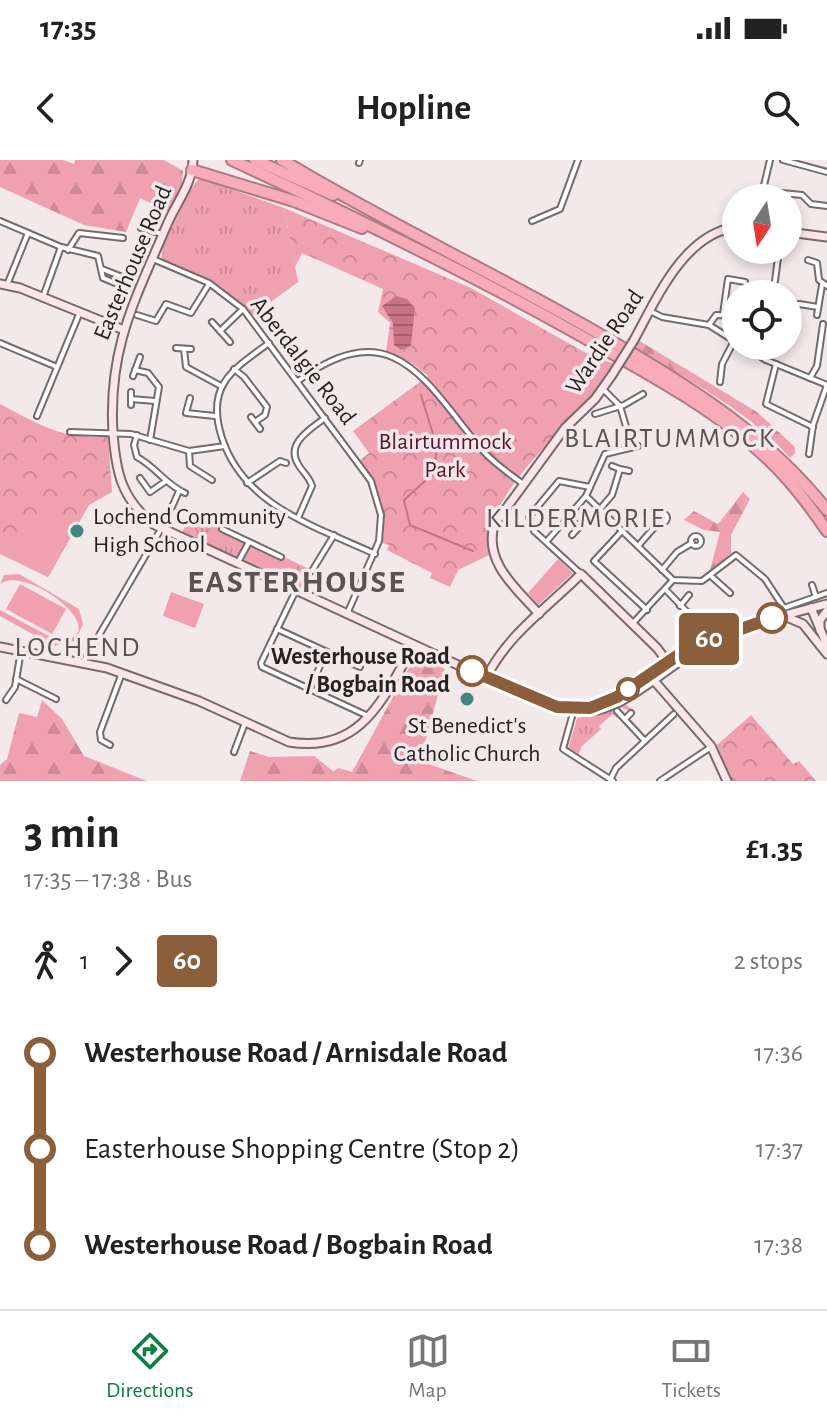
<!DOCTYPE html>
<html lang="en">
<head>
<meta charset="utf-8">
<style>
  :root { --surface:#fff; --page:#f2f2f2; --text:#222; --muted:#767676; --line:#e0e0e0; --accent:#0b8043 }
  body { margin:0; font-family:"Alegreya Sans",sans-serif; background:var(--page); color:var(--text); height:100vh; display:flex; flex-direction:column; font-size:30px; white-space:nowrap }
  * { box-sizing:border-box; margin:0 }
  p { font-size:26px; color:var(--muted) }
  .icon { flex:none; width:44px; height:44px; fill:none; stroke:currentColor; stroke-width:2; stroke-linecap:round; stroke-linejoin:round }
  .map { position:relative; height:621px; overflow:hidden }
  .sheet { display:flex; flex-direction:column; background:var(--surface); flex:1 }
  .sheet>* { flex:none }
  .badge { padding:0 16px; border-radius:6px; font-size:28px; line-height:52px }
  .needle { width:52px; rotate:192deg }
  .controls { position:absolute; left:722px; top:24px; display:grid; gap:16px }
  .controls a { display:grid; place-items:center; width:80px; height:80px; border-radius:50%; background:var(--surface); box-shadow:0 4px 12px #0003; font-size:40px }
  .map>.badge { position:absolute; translate:-50% -50%; box-shadow:0 0 0 4px #fff }
  .legs { display:flex; align-items:center; gap:12px; height:88px; padding:0 24px; font-size:26px }
  .legs p { margin-inline-start:auto }
  .head { display:flex; align-items:center; justify-content:space-between; height:136px; padding:0 24px }
  h1 { font-size:44px; font-weight:700; line-height:60px }
  ul { padding:0 24px; list-style:none }
  li { display:flex; align-items:center; gap:28px; height:96px; font-size:30px }
  li i { display:grid; place-items:center; width:12px; height:100%; margin:0 10px; background:currentColor }
  li i::after { content:''; width:20px; height:20px; margin:-10px; border:6px solid; border-radius:50%; background:var(--surface) }
  li p { margin-inline-start:auto }
  li:first-child i { background:linear-gradient(#0000 50%,currentColor 0) }
  li:last-child i { background:linear-gradient(currentColor 50%,#0000 0) }
  .status { display:flex; justify-content:space-between; align-items:center; height:56px; padding:0 40px; background:var(--surface); direction:ltr }
  .status svg { height:22px; fill:currentColor }
  header { display:flex; justify-content:space-between; align-items:center; height:104px; padding:0 24px; background:var(--surface); font-size:36px; font-weight:700 }
  .menu { display:flex; justify-content:space-around; align-items:center; height:112px; border-top:2px solid var(--line); background:var(--surface); font-size:22px; color:var(--muted) }
  .menu a { display:grid; justify-items:center; gap:4px }
  .menu .active { color:var(--accent) }
  .map>svg:first-child { display:block }
  .grass { fill:url(#grass-tufts) }
  .forest { fill:url(#forest-firs) }
  .park { fill:url(#park-crowns) }
  .garden { fill:#f0a1b0 }
  .water { fill:url(#water-rules) }
  .lines { fill:none; stroke-linecap:round; stroke-linejoin:round }
  .stream { stroke:#c97486; stroke-width:2 }
  .street-casing { stroke:#756b6d; stroke-width:8 }
  .secondary-casing { stroke:#756b6d; stroke-width:11 }
  .highway-casing { stroke:#ae7b84; stroke-width:14 }
  .street { stroke:#fff; stroke-width:4 }
  .secondary { stroke:#fde6ea; stroke-width:7 }
  .highway { stroke:#f8abb9; stroke-width:10 }
  .secondary-bridge-casing { stroke:#756b6d; stroke-width:11; stroke-linecap:butt }
  .secondary-bridge { stroke:#fde6ea; stroke-width:7 }
  .line-1-casing { stroke:#fff; stroke-width:18 }
  .line-1 { stroke:#8b5e3c; stroke-width:12 }
  .poi-dot { fill:#40867f; stroke:#f4e9ea; stroke-width:3 }
  .stop-1-dot { fill:#fff; stroke:#8b5e3c; stroke-width:4 }
  .labels { text-anchor:middle; dominant-baseline:central; stroke-width:7; stroke-linejoin:round; paint-order:stroke }
  .street-label { font-size:24px; fill:#262222; stroke:#f4e9ea }
  .park-label { font-size:24px; fill:#5f112a; stroke:#f4e9ea }
  .poi-label { font-size:24px; fill:#262222; stroke:#f4e9ea; text-anchor:start }
  .stop-label { font-size:24px; font-weight:bold; fill:#262222; stroke:#f4e9ea; text-anchor:end }
  .quarter-label { font-size:28px; letter-spacing:2px; fill:#5b5253; stroke:#f4e9ea }
  .district-label { font-size:32px; font-weight:bold; letter-spacing:2px; fill:#5b5253; stroke:#f4e9ea }
</style>
</head>
<body>
<div class="status"><b>17:35</b><svg viewBox="0 0 49 12"><path d="M0 12V9h3v3zM5 12V6h3v6zM10 12V3h3v9zM15 12V0h3v12zM26 1h20v11H26zM47 4h2v5h-2z"/></svg></div>
<header><svg class="icon" aria-label="back" viewBox="0 0 24 24"><path d="M15 5l-7 7 7 7"/></svg>Hopline<svg class="icon" aria-label="search" viewBox="0 0 24 24"><circle cx="10" cy="10" r="6"/><path d="M15 15l6 6"/></svg></header>
<div class="map">
<svg width="827" height="621" viewBox="0 0 827 621">
  <defs>
    <pattern id="grass-tufts" width="24" height="20" patternUnits="userSpaceOnUse" patternTransform="scale(2)"><rect width="24" height="20" fill="#f0a1b0"/><path d="M3 7l-1-3M5 7V3M7 7l1-3M15 17l-1-3M17 17v-4M19 17l1-3" fill="none" stroke="#ce8a97"/></pattern>
    <pattern id="forest-firs" width="22" height="20" patternUnits="userSpaceOnUse" patternTransform="scale(2)"><rect width="22" height="20" fill="#f0a1b0"/><path d="M5 1l3.5 6h-7zM16 11l3.5 6h-7z" fill="#ce8a97"/></pattern>
    <pattern id="park-crowns" width="20" height="18" patternUnits="userSpaceOnUse" patternTransform="scale(2)"><rect width="20" height="18" fill="#f0a1b0"/><path d="M2 6a3 3 0 1 1 6 0M12 15a3 3 0 1 1 6 0" fill="none" stroke="#ce8a97"/></pattern>
    <pattern id="water-rules" width="6" height="5" patternUnits="userSpaceOnUse" patternTransform="scale(2)"><rect width="6" height="5" fill="#c97486"/><path d="M0 2.5h6" fill="none" stroke="#a35f6d"/></pattern>
  </defs>
  <rect width="100%" height="100%" fill="#f4e9ea"/>
  <!-- grass -->
  <g class="grass">
    <path d="M200 18 284 48 298 122 253 155 220 126 162 99C158 84 188 28 200 18Z"/>
    <path d="M191 353 280 401 284 397 309 409 300 428 182 373Z"/>
    <path d="M558 399 573 413 538 445 528 433Z"/>
    <path d="M624 543 635 552 621 548 615 553 618 559 613 554 599 566 601 569 582 586 578 595 568 589 577 558 607 552Z"/>
  </g>
  <!-- forest -->
  <g class="forest">
    <path d="M0 0H63L74 4 75 0H164L183 11 182 24 169 52 140 38 126 72 84 65 0 27Z"/>
    <path d="M638 180 757 252 795 287V293L790 298C749 251 687 219 634 188Z"/>
    <path d="M743 332 750 339 731 375V393L709 414 720 372 704 370 684 360 694 351 718 364Z"/>
    <path d="M416 495 445 509 420 601 477 621H240L250 591 269 597 314 596 333 611 339 608 352 612Z"/>
    <path d="M42 540 62 559 84 596 147 621H0V605L7 599 19 553 37 557Z"/>
  </g>
  <!-- park -->
  <g class="park">
    <path d="M284 48 471 128 584 192 614 204C584 259 479 330 489 395L458 410 450 427 430 418 432 413 387 390 389 385 382 383C388 350 378 326 360 300L369 293 353 271 428 216 412 203 386 192 390 163 378 152 383 129 302 93 295 107Z"/>
    <path d="M0 244C42 266 59 278 108 277L112 332 89 345 48 417 0 394Z"/>
    <path d="M751 555 793 604 799 601 816 621H731L717 585Z"/>
  </g>
  <!-- garden -->
  <g class="garden">
    <path d="M45 348 77 366 48 417 16 399Z"/>
    <path d="M19 414 79 449 83 464 75 481 54 486 0 456V450L58 481C120 477 27 403 0 424L4 415Z"/>
    <path d="M20 424 66 449 52 474 6 449Z"/>
    <path d="M171 432 204 444 195 468 163 456Z"/>
  </g>
  <!-- water -->
  <path class="water" d="M396 136 407 139 415 148 411 185 401 190 394 185 393 163 382 146Z"/>
  <g class="lines">
    <!-- stream -->
    <path class="stream" d="M421 235 433 274 436 294 434 313 404 340 410 365 473 391"/>
    <!-- street casing -->
    <g class="street-casing">
      <g id="street">
        <path d="M783 0 827 12"/>
        <path d="M359 3 360 0"/>
        <path d="M762 31 802 35 811 44 827 46"/>
        <path d="M761 38 770 0"/>
        <path d="M0 61 61 87 98 96 103 118 127 128 132 126 130 120 102 109"/>
        <path d="M532 61 560 49 578 0"/>
        <path d="M141 68 162 74"/>
        <path d="M68 90 79 73 123 78"/>
        <path d="M153 99 209 123 243 149 371 321 381 355 379 381 347 454"/>
        <path d="M808 100 817 103 819 120 827 126"/>
        <path d="M775 121 779 90"/>
        <path d="M7 125 28 73"/>
        <path d="M43 137 61 87"/>
        <path d="M799 144 818 147"/>
        <path d="M650 151 662 157 709 165 736 182"/>
        <path d="M723 154 728 119 745 122"/>
        <path d="M137 155 156 161 166 144 191 153 209 124"/>
        <path d="M817 155 822 125"/>
        <path d="M212 162 230 182"/>
        <path d="M709 165 716 155 736 156"/>
        <path d="M220 171 243 149"/>
        <path d="M0 183 57 207"/>
        <path d="M269 183C232 210 205 226 222 278 244 346 315 366 375 394"/>
        <path d="M743 186 766 200 827 225"/>
        <path d="M176 188 191 189"/>
        <path d="M184 189 186 207 221 226"/>
        <path d="M766 200 769 186"/>
        <path d="M776 204 766 244 813 267"/>
        <path d="M234 209 244 217 267 247 265 255 255 262"/>
        <path d="M135 210 148 213 159 227 150 280"/>
        <path d="M133 216 140 197"/>
        <path d="M810 218 817 206 823 164"/>
        <path d="M298 221C396 149 427 226 484 292 495 304 510 314 523 324"/>
        <path d="M720 222 722 204 734 181"/>
        <path d="M603 229 620 246 632 287"/>
        <path d="M131 232V245"/>
        <path d="M190 238 186 253 215 256"/>
        <path d="M131 239 155 241"/>
        <path d="M595 254 624 245 643 234"/>
        <path d="M37 256 80 152"/>
        <path d="M251 257 260 269"/>
        <path d="M70 272 131 274 189 291 225 286"/>
        <path d="M137 275 134 285 137 297C156 307 166 325 185 333"/>
        <path d="M189 291 190 306 212 320"/>
        <path d="M809 294 813 265 827 225"/>
        <path d="M612 306 620 309"/>
        <path d="M140 318 150 332 166 321"/>
        <path d="M247 323 280 301 286 303"/>
        <path d="M586 336 673 420 702 421 736 395 765 419 784 448 827 433"/>
        <path d="M172 347 179 331"/>
        <path d="M600 349 612 335 620 309 629 311"/>
        <circle cx="662" cy="358" r="5"/>
        <path d="M568 357 580 367"/>
        <path d="M298 358 312 326C309 316 302 312 298 304 285 283 312 268 325 258"/>
        <path d="M222 369 281 397"/>
        <path d="M572 375 584 362"/>
        <circle cx="696" cy="381" r="5"/>
        <path d="M547 381 586 336 605 294 638 286"/>
        <path d="M638 386 659 362"/>
        <path d="M595 400 622 371"/>
        <path d="M594 401 647 450"/>
        <path d="M237 404 249 382"/>
        <path d="M662 410 677 392 692 383"/>
        <path d="M312 411 334 375"/>
        <path d="M581 414 534 371 529 357 559 321 590 327"/>
        <path d="M712 417 730 433"/>
        <path d="M812 425 816 437"/>
        <path d="M296 430 261 503 262 507 368 556"/>
        <path d="M666 430 695 460"/>
        <path d="M680 446 689 435"/>
        <path d="M633 463 673 420"/>
        <path d="M277 469 360 507"/>
        <path d="M84 501 161 369"/>
        <path d="M16 519 56 539"/>
        <path d="M310 529 326 492"/>
        <path d="M6 540 15 527 21 490"/>
        <path d="M617 551 645 581"/>
        <path d="M573 553 563 589 613 621"/>
        <path d="M625 559 631 553"/>
        <path d="M110 585 101 580 100 572 122 513"/>
        <path d="M234 592 245 563"/>
        <path d="M610 620 616 608 674 554"/>
        <path d="M660 621 711 587"/>
      </g>
    </g>
    <!-- secondary casing -->
    <g class="secondary-casing">
      <g id="secondary">
        <path d="M193 0C192 26 175 44 166 67 134 142 108 189 113 273 116 312 121 338 153 364L486 518 563 548 601 545 690 487 747 465 827 444"/>
        <path d="M788 72 827 77"/>
        <path d="M0 124 20 128 124 170"/>
        <path d="M634 180C657 138 684 74 736 67"/>
        <path d="M811 448 827 485"/>
        <path d="M539 454C516 428 484 403 494 365L565 268 595 239 612 215"/>
        <path d="M789 458 803 464 827 494"/>
        <path d="M820 470V460L827 451"/>
        <path d="M0 487 107 508 199 541 289 582C362 594 383 538 414 485"/>
        <path d="M650 516 711 586 727 621"/>
        <path d="M486 518C508 474 547 448 581 414L657 488 669 504"/>
        <path d="M598 550C639 539 672 501 710 483"/>
      </g>
    </g>
    <!-- highway casing -->
    <g class="highway-casing">
      <g id="highway">
        <path d="M232 0C346 53 458 107 567 168 636 207 713 246 770 301 792 322 810 346 827 371"/>
        <path d="M255 0 333 35"/>
        <path d="M282 0C389 65 505 118 613 182 694 229 768 276 827 350"/>
        <path d="M192 10 294 41 362 68"/>
      </g>
    </g>
    <!-- street -->
    <use href="#street" class="street"/>
    <!-- secondary -->
    <use href="#secondary" class="secondary"/>
    <!-- highway -->
    <use href="#highway" class="highway"/>
    <!-- secondary-bridge casing -->
    <g class="secondary-bridge-casing">
      <path id="secondary-bridge" d="M612 215 634 180"/>
    </g>
    <!-- secondary-bridge -->
    <use href="#secondary-bridge" class="secondary-bridge"/>
  </g>
  <g class="lines">
    <!-- line-1 casing -->
    <g class="line-1-casing">
      <path id="line-1" d="M472 511 557 547 590 548 617 537 690 487 772 458"/>
    </g>
    <!-- line-1 -->
    <use href="#line-1" class="line-1"/>
  </g>
  <!-- markers -->
  <g class="poi-dot">
    <circle cx="77" cy="371" r="8"/>
    <circle cx="467" cy="539" r="8"/>
  </g>
  <g class="stop-1-dot">
    <circle cx="772" cy="458" r="14"/>
    <circle cx="472" cy="511" r="14"/>
    <circle cx="628" cy="529" r="10"/>
  </g>
  <g class="labels">
    <!-- street labels -->
    <g class="street-label">
      <text transform="translate(133 103) rotate(-67)">Easterhouse Road</text>
      <text transform="translate(605 182) rotate(-56)">Wardie Road</text>
      <text transform="translate(303 201) rotate(52)">Aberdalgie Road</text>
    </g>
    <!-- park labels -->
    <g class="park-label">
      <text x="445" y="282">Blairtummock<tspan x="445" dy="28">Park</tspan></text>
    </g>
    <!-- poi labels -->
    <g class="poi-label">
      <text x="93" y="357">Lochend Community<tspan x="93" dy="28">High School</tspan></text>
      <text x="467" y="566" text-anchor="middle">St Benedict's<tspan x="467" dy="28">Catholic Church</tspan></text>
    </g>
    <!-- stop labels -->
    <g class="stop-label">
      <text x="450" y="497">Westerhouse Road<tspan x="450" dy="28">/ Bogbain Road</tspan></text>
    </g>
    <!-- quarter labels -->
    <g class="quarter-label">
      <text x="670" y="279">BLAIRTUMMOCK</text>
      <text x="576" y="359">KILDERMORIE</text>
      <text x="78" y="488">LOCHEND</text>
    </g>
    <!-- district labels -->
    <g class="district-label">
      <text x="297" y="422">EASTERHOUSE</text>
    </g>
  </g>
</svg>
<div class="controls">
<a><svg class="needle" viewBox="-14 -14 28 28"><path d="M0-13l5 13h-10z" fill="#e53935"/><path d="M0 13l5-13h-10z" fill="#767676"/></svg></a>
<a><svg class="icon" aria-label="locate" viewBox="0 0 24 24"><circle cx="12" cy="12" r="6"/><path d="M12 2v4M12 18v4M2 12h4M18 12h4"/></svg></a>
</div>
<b class="badge" style="left:709px;top:479px;background:#8b5e3c;color:#fff">60</b>
</div>
<section class="sheet">
<div class="head"><div><h1>3 min</h1><p>17:35 – 17:38 · Bus</p></div><b>£1.35</b></div>
<div class="legs"><svg class="icon" aria-label="walk" viewBox="0 0 24 24"><circle cx="13" cy="4" r="2"/><path d="M13 8l-2 6 4 7M11 14l-3 7M7 12l3-4h3l4 4"/></svg>1<svg class="icon" aria-label="forward" viewBox="0 0 24 24"><path d="M9 5l7 7-7 7"/></svg><b class="badge" style="background:#8b5e3c;color:#fff">60</b><p>2 stops</p></div>
<ul>
<li><i style="color:#8b5e3c"></i><b>Westerhouse Road / Arnisdale Road</b><p>17:36</p></li>
<li><i style="color:#8b5e3c"></i><span>Easterhouse Shopping Centre (Stop 2)</span><p>17:37</p></li>
<li><i style="color:#8b5e3c"></i><b>Westerhouse Road / Bogbain Road</b><p>17:38</p></li>
</ul>
</section>
<nav class="menu">
<a class="active"><svg class="icon" aria-label="directions" viewBox="0 0 24 24"><path d="M12 3l9 9-9 9-9-9zM9 14v-3h6M13 9l2 2-2 2"/></svg>Directions</a>
<a><svg class="icon" aria-label="map" viewBox="0 0 24 24"><path d="M3 6l6-2 6 2 6-2v14l-6 2-6-2-6 2zM9 4v14M15 6v14"/></svg>Map</a>
<a><svg class="icon" aria-label="tickets" viewBox="0 0 24 24"><path d="M3 7h18v10H3zM15 7v10"/></svg>Tickets</a>
</nav>
</body>
</html>
